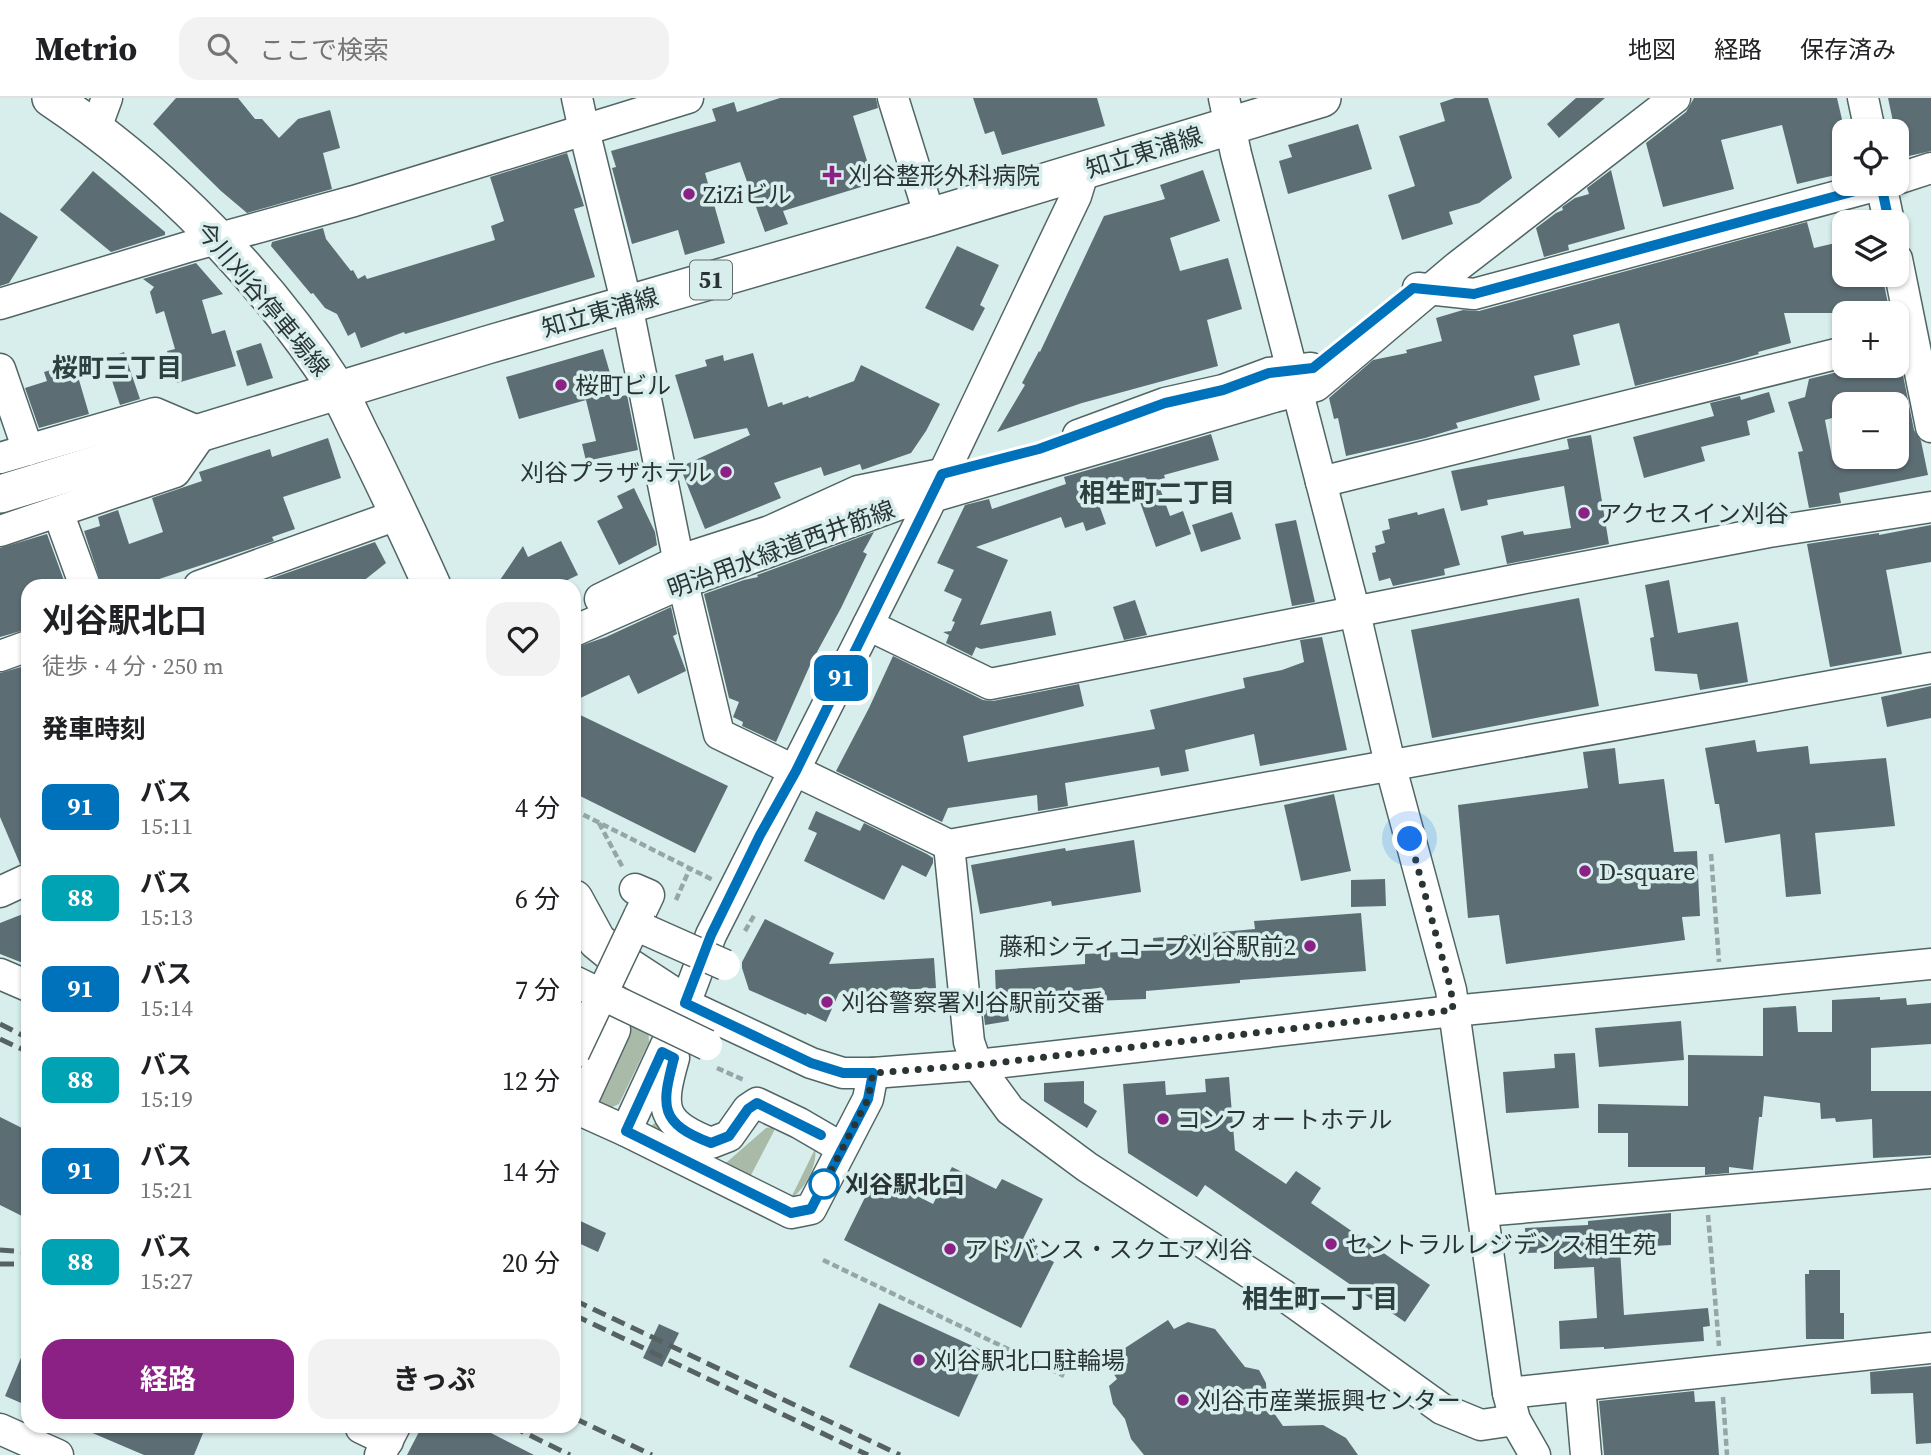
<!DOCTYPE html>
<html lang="ja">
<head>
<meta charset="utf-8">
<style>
  :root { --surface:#fff; --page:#f2f2f2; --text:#202124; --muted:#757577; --line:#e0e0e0; --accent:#8c2185 }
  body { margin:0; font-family:"Source Serif 4","Noto Sans JP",serif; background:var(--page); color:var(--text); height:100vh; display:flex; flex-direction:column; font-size:26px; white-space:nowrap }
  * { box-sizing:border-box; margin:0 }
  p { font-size:23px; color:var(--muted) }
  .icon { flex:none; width:38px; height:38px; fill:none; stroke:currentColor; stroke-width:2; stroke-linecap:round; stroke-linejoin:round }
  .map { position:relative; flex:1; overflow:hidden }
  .panel { position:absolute; left:21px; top:481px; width:560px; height:854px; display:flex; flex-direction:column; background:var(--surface); border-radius:21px; box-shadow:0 2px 5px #0004 }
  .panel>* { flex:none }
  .badge { padding:0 14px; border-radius:10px; font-size:24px; line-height:46px }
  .controls { position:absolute; left:1832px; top:21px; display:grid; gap:14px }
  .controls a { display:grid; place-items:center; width:77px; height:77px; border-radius:14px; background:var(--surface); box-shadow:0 2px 5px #0004; font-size:35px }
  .you { position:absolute; width:35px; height:35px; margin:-18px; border:5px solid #fff; border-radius:50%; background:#1a73e8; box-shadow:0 0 0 10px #1a73e833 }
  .map>.badge { position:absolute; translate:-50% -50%; box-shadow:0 0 0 4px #fff }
  h2 { padding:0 21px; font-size:26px; line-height:63px }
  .round { display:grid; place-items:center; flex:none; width:74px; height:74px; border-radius:21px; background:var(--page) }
  .headline { display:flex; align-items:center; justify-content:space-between; height:119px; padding:0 21px }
  h1 { font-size:33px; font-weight:700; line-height:52px }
  .cta { display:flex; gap:14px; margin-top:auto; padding:14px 21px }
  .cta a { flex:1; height:80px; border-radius:21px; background:var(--accent); color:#fff; font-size:28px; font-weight:700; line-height:80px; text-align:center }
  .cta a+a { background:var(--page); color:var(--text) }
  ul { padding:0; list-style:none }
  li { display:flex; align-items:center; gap:21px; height:91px; padding:0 21px }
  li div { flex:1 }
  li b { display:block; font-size:26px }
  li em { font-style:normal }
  li .badge { min-width:77px; font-weight:700; text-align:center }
  header { display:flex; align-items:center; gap:42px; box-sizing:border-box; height:98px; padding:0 35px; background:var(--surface); border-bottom:2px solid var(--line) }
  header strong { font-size:33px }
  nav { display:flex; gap:38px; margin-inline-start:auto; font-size:24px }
  .search { width:490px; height:63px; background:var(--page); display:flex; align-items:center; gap:18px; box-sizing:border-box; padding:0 24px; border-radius:21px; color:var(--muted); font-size:26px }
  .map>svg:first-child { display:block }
  .green { fill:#aabaa8 }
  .building { fill:#5c6e74; fill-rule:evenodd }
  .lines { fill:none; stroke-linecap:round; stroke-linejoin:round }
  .minor-casing { stroke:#516564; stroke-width:33 }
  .major-casing { stroke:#516564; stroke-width:40 }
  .path { stroke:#95a6a6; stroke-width:4.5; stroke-dasharray:7 3.5; stroke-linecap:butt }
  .minor { stroke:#fff; stroke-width:30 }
  .major { stroke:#fff; stroke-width:37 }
  .rail { stroke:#566262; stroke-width:5; stroke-dasharray:14 7; stroke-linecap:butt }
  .minor-bridge-casing { stroke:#516564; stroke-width:33; stroke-linecap:butt }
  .minor-bridge { stroke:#fff; stroke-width:30 }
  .line-casing { stroke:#fff; stroke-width:16 }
  .line { stroke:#0072bc; stroke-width:10 }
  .walk { stroke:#2b3434; stroke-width:7; stroke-dasharray:0 12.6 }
  .poi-dot { fill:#8c2185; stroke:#d7eeed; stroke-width:2.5 }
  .stop-dot { fill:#fff; stroke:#0072bc; stroke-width:3.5 }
  .labels { text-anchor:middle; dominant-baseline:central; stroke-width:7; stroke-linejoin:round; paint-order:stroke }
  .shield { fill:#d7eeed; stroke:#5f6c6c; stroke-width:2 }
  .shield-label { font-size:23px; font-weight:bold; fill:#2b3434 }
  .street-label { font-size:24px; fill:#2b3434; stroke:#d7eeed }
  .poi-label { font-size:24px; fill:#2b3434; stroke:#d7eeed; text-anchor:start }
  .stop-label { font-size:24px; font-weight:bold; fill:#2b3434; stroke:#d7eeed; text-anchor:start }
  .neighbourhood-label { font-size:26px; font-weight:bold; fill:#2d4040; stroke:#d7eeed }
</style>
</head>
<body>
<header>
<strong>Metrio</strong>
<div class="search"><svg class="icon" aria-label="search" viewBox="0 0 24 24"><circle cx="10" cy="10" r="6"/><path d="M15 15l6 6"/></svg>ここで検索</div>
<nav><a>地図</a><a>経路</a><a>保存済み</a></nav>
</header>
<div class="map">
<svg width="1931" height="1357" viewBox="0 0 1931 1357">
  <rect width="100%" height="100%" fill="#d7eeed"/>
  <!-- green -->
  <g class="green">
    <path d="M626 919 648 924 649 944 619 1006 608 1011 600 1006V997Z"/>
    <path d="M656 1024 674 1041 722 1064H727L766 1030 774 1029V1033L750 1079 650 1029Z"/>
    <path d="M815 1051C818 1066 804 1093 791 1100Z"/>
  </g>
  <!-- building -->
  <g class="building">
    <path d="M176 0H238L255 21H262L279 40 298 21 330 12 340 50 323 55 332 91 247 115 221 93 153 26Z"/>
    <path d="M780 0H876L878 10 853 18 874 85 783 113 788 126 765 134 740 64 705 75 725 145 685 157 678 132 632 146 612 70 616 69 611 53 716 23 712 11 734 4 737 14Z"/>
    <path d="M973 0H1097L1105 28 1002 57 994 33 985 36Z"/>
    <path d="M1455 0H1488L1512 80 1479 105 1449 114 1453 126 1402 142 1388 97 1415 88 1399 38 1445 23 1440 5Z"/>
    <path d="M1576 0H1605L1559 40 1547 26Z"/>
    <path d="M1694 0H1837L1844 30V75L1797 86 1782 27 1721 42 1734 91 1663 109 1646 45 1686 14Z"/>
    <path d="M1888 0H1931V53L1900 60 1897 33H1895Z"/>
    <path d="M1358 26 1372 71 1288 96 1279 63 1292 59 1288 47Z"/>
    <path d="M567 55 584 108 574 111 595 179 405 236 404 234 361 250 355 234 348 238 337 216 325 210 313 195 311 196 271 148 272 144 323 130 326 141 351 173 353 172 358 181 365 177 367 181 495 142 491 128 504 123 490 79Z"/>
    <path d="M1203 72 1220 123 1170 140 1180 173 1228 160 1242 211 1207 222 1218 268 1082 305 997 334 1025 287 1022 285 1039 253 1040 254 1104 118 1165 101 1160 87Z"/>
    <path d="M1611 72 1625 131 1568 147 1569 152 1544 159 1536 130 1556 115 1563 112 1562 109 1575 100 1589 96 1587 90Z"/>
    <path d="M93 73 165 134V137L111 154 60 112Z"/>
    <path d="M0 114 38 139 9 185 0 188Z"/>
    <path d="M1807 124 1814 150 1844 143V177H1882L1890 215H1784L1791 245 1758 254 1759 256 1731 264 1635 288 1619 225 1573 237 1580 267 1534 278 1540 302 1456 325 1458 330 1425 340 1346 358 1338 320 1334 321 1329 300 1373 262 1407 255 1406 252 1442 243 1436 220 1463 212 1479 213Z"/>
    <path d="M957 148 999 167 980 207 985 210 973 233 925 210Z"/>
    <path d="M196 165 223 196 202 202 212 236 225 232 236 268 177 285 167 253 175 251 164 213 156 216 150 194 154 189 143 181Z"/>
    <path d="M261 245 273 280 247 288 236 253Z"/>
    <path d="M603 251 617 299 627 297 638 352 586 363 582 346 596 343 586 302 519 321 506 279Z"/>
    <path d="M124 254 140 301 120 307 105 261Z"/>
    <path d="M753 255 768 309 782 304 783 307 808 298 809 300 854 283 861 267 940 306 926 333 911 355 862 372 860 366 824 378 821 369 774 385 781 400 705 431 680 369 750 337 747 330 694 341 675 277 707 268 705 262 723 257 724 263Z"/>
    <path d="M74 265 89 316 39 330 25 290 47 283 44 274Z"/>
    <path d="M1901 267 1914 332 1921 343 1928 377 1839 395 1841 405 1809 410 1798 354 1803 353 1788 304 1805 299 1809 281 1842 273 1850 274V270L1854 268ZM1835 306H1897V359H1832L1825 322 1839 318Z"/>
    <path d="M1769 294 1775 314 1747 323 1750 337 1701 349 1705 363 1644 380 1633 339 1714 318 1710 305 1740 298 1741 302Z"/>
    <path d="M1211 336 1219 362 1164 377 1165 380 1157 382 1170 418 1183 413 1191 436 1156 449 1135 390 1097 401 1106 426 1086 433 1083 424 1065 430 1061 419 976 449 1008 462 980 527 1051 513 1056 537 981 551 976 549 972 558 946 545 949 537 943 534 951 533 955 524 952 523 962 501 944 493 954 472 937 465 965 407 989 401 992 411 1066 386 1064 379Z"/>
    <path d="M1591 337 1609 446 1507 466 1501 438 1523 433 1524 437 1571 430 1564 388 1487 402 1488 407 1461 413 1451 373 1569 351 1567 341Z"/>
    <path d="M328 340 341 380 283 399 295 431 272 439 274 443 138 488H102L84 433 100 428 98 419 118 412 129 446 163 434 152 400 202 383 199 374 270 351 272 359Z"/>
    <path d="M634 390 655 434 657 447 619 467 597 423 623 410 617 398Z"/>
    <path d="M1444 410 1460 467 1444 471 1445 477 1393 488 1390 480 1379 483 1372 455 1376 454 1375 448 1385 445 1382 433 1390 431 1388 421 1417 414 1418 417Z"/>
    <path d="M1232 414 1241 441 1201 454 1192 427Z"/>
    <path d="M1296 422 1315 504 1292 508 1275 426Z"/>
    <path d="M1931 427V464L1886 472 1902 556 1830 569 1807 446 1879 435V437Z"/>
    <path d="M874 434 863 454 867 456 841 510 811 565 776 644 742 628 743 624 733 619 739 604 729 600 704 496 744 482 758 479 757 477Z"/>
    <path d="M47 436 66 488H28V531L0 539V450Z"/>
    <path d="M561 443 578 477 555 488H496L523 448 528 459Z"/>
    <path d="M375 444 386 465 357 488H250Z"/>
    <path d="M1669 482 1678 535 1738 524 1748 584 1700 592 1697 576 1655 573 1650 540 1654 539 1645 487Z"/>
    <path d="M1579 500 1599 608 1432 640 1411 532Z"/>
    <path d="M1135 502 1147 537 1124 542 1113 509Z"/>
    <path d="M671 509 677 536 673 538 686 573 638 596 629 577 574 603V550L606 539Z"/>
    <path d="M1322 539 1347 652 1260 668 1254 636 1185 652 1189 673 1161 678 1159 669 1065 685 1068 708 1038 713 1037 697 948 710 942 724 836 673 869 610 893 558 983 602 993 603 1079 586 1084 608 963 638 968 664 1155 631 1150 612 1245 590 1243 580 1282 572 1304 564 1300 542Z"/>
    <path d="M28 567V764L20 766 0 719V575Z"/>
    <path d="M1931 588V620L1887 629 1881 599Z"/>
    <path d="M574 614 728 688 695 755 574 695Z"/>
    <path d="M1755 642 1757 654 1808 648 1810 666 1886 660 1895 728 1815 735 1821 796 1786 799 1780 736 1725 745 1719 706H1715L1705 650Z"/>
    <path d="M1615 650 1619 686 1664 681 1674 754 1697 753 1700 818 1682 819 1685 842 1506 866 1499 817 1468 820 1458 707 1588 690 1583 654Z"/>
    <path d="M1334 696 1351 773 1301 783 1284 707Z"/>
    <path d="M816 713 860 733 864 725 927 756 933 760V765L926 779 902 767 884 802 804 763 817 735 808 731Z"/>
    <path d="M1134 742 1141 794 1052 808 1051 803 980 816 971 767 1065 750 1066 753Z"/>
    <path d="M1385 781 1386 808 1351 809V782Z"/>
    <path d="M28 814V867L0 856V825Z"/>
    <path d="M1361 815 1366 873 1240 882V885L1146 893V901L1006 906 1009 923 985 927 982 901 996 899 995 872 1085 866V856L1154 852 1153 840 1255 831 1254 823Z"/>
    <path d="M765 821 834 855 829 866 934 860 936 890 839 895 826 924 807 915 806 917 749 892 742 870V864Z"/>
    <path d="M1880 899V902L1906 900 1907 907 1931 905V946L1871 950V993H1931V1057L1873 1060 1872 1021 1836 1024 1835 1020 1821 1021 1820 1005 1764 998 1762 1019H1759L1753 1072 1729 1069V1075L1705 1077V1069H1628V1035H1598V1006L1688 1008V957L1763 958V910L1796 908 1798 934H1832V902Z"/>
    <path d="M1681 923 1684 962 1599 969 1595 930Z"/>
    <path d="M1575 955 1579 1010 1506 1015 1503 974 1555 970 1554 956Z"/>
    <path d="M1229 979 1235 1052 1286 1086 1296 1073 1321 1090 1311 1105 1430 1187 1405 1224 1205 1087 1197 1099 1128 1055 1123 986 1165 983 1166 997 1206 994 1205 981Z"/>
    <path d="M1084 983V1005L1097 1013 1087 1030 1044 1003V985Z"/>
    <path d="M0 1019 28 1033V1121L0 1107Z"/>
    <path d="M952 1069 996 1091 1002 1081 1043 1101 1023 1141 1038 1148 1034 1154 1054 1164 1021 1230 844 1142 876 1077 933 1106Z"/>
    <path d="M1671 1115V1147L1620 1150 1624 1217 1708 1210 1710 1228 1703 1229 1704 1243 1604 1251V1249L1560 1251 1559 1223 1597 1220 1594 1169 1554 1171V1154L1526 1155 1525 1130 1588 1127V1123Z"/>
    <path d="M574 1120 606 1135 598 1154 574 1143Z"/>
    <path d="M1809 1172H1840V1215H1844V1241H1806L1805 1176H1809Z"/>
    <path d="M879 1205 988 1255 959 1319 849 1269Z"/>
    <path d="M1168 1222 1174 1231 1188 1224 1215 1231 1245 1269 1259 1272 1266 1285 1267 1305 1283 1328 1323 1327 1346 1340 1358 1357H1144L1131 1341 1125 1321 1113 1306 1109 1288 1117 1281 1112 1273 1128 1265 1122 1252Z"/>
    <path d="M659 1226 679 1235 662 1269 643 1260Z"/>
    <path d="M28 1243V1308L5 1298Z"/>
    <path d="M1931 1268V1345L1916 1346 1913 1295 1871 1296 1870 1274Z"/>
    <path d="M1694 1293 1695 1304 1715 1303 1719 1357H1604L1599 1303Z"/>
    <path d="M76 1328H206L194 1357H144Z"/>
    <path d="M422 1328H494L491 1335 534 1357H407Z"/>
  </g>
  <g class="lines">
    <!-- minor casing -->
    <g class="minor-casing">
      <g id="minor">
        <path d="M577 0 584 32 688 0"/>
        <path d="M893 0 930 119"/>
        <path d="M1224 0 1236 56 1355 515 1390 666 1451 892 1508 1295 1515 1322 1535 1357"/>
        <path d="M1863 0 1870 33"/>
        <path d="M96 30 107 0"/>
        <path d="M1897 81 1931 70"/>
        <path d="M1881 86 1889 124"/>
        <path d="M1897 161 1931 329"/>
        <path d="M1418 190 1474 196 1882 86"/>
        <path d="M0 206 191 148 354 103 584 32 627 207 683 485 719 636 949 747 1931 570"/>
        <path d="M0 271 28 352"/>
        <path d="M1078 337 1165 305 1223 292 1269 275 1311 270"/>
        <path d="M0 360 155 315 202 335 175 374 0 433"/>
        <path d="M1321 384 1844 254"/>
        <path d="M58 414 85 488"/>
        <path d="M199 488 400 416"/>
        <path d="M600 501 680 462 770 433 858 393 946 375"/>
        <path d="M868 527 990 586 1520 481 1769 434 1931 409"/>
        <path d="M574 533 683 485 898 407 932 399 1274 299 1316 288 1458 168 1675 0"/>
        <path d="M0 558 28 548"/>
        <path d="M949 747 969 944 977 967 1010 1012 1087 1069 1282 1196 1442 1311 1481 1327 1515 1322"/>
        <path d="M635 791 649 797 639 818"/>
        <path d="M0 794 28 781"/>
        <path d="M0 876 28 888"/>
        <path d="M579 900 613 917 615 932 582 1004 586 1015 626 1033"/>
        <path d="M685 906 811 965 843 975H873L977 967 1453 913 1931 866"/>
        <path d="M672 959 674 960C660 1009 659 1025 711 1045L729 1038 748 1011 757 1005 799 1025 842 1050"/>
        <path d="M873 975 868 1001 811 1111 791 1115 626 1033 685 906 711 837 926 412 1076 98 1084 72"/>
        <path d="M1483 1113 1931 1075"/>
        <path d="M1580 1288 1586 1357"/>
        <path d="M1508 1295 1931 1250"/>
        <path d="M361 1330 388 1343"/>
        <path d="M0 1331 58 1357"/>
        <path d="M380 1357 395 1328"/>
      </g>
    </g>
    <!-- major casing -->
    <g class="major-casing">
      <g id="major">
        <path d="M51 0C163 75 264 178 337 291 348 309 356 330 366 348 389 395 411 441 432 488"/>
        <path d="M0 396 487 247 930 119 1322 0"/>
        <path d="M574 801 597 843 630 870 685 906"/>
      </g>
    </g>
    <!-- path -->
    <g class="path">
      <path d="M574 712 713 782"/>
      <path d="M599 725 623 770"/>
      <path d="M1711 756 1719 864"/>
      <path d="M676 802 690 770"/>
      <path d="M745 833 755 816"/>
      <path d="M717 970 744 982"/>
      <path d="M1708 1117 1719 1248"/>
      <path d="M823 1162 1064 1278"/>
      <path d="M1723 1299 1727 1357"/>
    </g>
    <!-- minor -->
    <use href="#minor" class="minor"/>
    <!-- major -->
    <use href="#major" class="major"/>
    <!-- rail -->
    <g class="rail">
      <path d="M0 926 28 940"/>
      <path d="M0 941 28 954"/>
      <path d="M0 1152 28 1154"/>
      <path d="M0 1166H28"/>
      <path d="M574 1202 900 1357"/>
      <path d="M574 1217 868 1357"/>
      <path d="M574 1320 652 1357"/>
      <path d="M511 1328 570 1357"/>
    </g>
    <!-- minor-bridge casing -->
    <g class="minor-bridge-casing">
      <g id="minor-bridge">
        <path d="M635 827 725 867"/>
        <path d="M574 883 707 947"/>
        <path d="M574 955 639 818"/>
      </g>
    </g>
    <!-- minor-bridge -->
    <use href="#minor-bridge" class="minor-bridge"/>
  </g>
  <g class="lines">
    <!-- line casing -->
    <g class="line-casing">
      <path id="line" d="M821 1037 757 1005 748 1011 729 1038 711 1045C659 1025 661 1009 674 960L662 954 626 1033 791 1115 811 1111 868 1001 873 975H843L811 965 685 905 711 837 760 737 796 673 942 376 1039 351 1165 305 1223 292 1269 275 1313 270 1413 190 1474 196 1881 86 1889 124"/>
    </g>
    <!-- line -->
    <use href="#line" class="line"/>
    <!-- walk -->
    <path class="walk" d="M824 1086 822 1090 868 1001 873 975 977 967 1453 912 1451 892 1410 741"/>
  </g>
  <!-- markers -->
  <g class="poi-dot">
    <path d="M828.5 66.5h7v7h7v7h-7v7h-7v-7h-7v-7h7z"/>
    <circle cx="689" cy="96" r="7"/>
    <circle cx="561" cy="287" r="7"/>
    <circle cx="726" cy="374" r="7"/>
    <circle cx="1584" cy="415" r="7"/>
    <circle cx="1585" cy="773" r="7"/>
    <circle cx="1310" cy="848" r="7"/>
    <circle cx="827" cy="904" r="7"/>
    <circle cx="1163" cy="1021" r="7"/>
    <circle cx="1331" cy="1146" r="7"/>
    <circle cx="950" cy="1151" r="7"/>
    <circle cx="919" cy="1262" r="7"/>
    <circle cx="1183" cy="1302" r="7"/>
  </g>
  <circle class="stop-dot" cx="824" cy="1086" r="14"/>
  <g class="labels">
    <!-- shield labels -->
    <rect class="shield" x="690" y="162.5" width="42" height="39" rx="5"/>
    <g class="shield-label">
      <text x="711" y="182">51</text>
    </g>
    <!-- street labels -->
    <g class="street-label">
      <text transform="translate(1144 54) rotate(-17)">知立東浦線</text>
      <text transform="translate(263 201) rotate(50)">今川刈谷停車場線</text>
      <text transform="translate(600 214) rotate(-16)">知立東浦線</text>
      <text transform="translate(781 451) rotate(-20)">明治用水緑道西井筋線</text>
    </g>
    <!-- poi labels -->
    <g class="poi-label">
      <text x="848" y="77">刈谷整形外科病院</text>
      <text x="703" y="96">ZiZiビル</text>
      <text x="575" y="287">桜町ビル</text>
      <text x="712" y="374" text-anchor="end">刈谷プラザホテル</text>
      <text x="1598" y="415">アクセスイン刈谷</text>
      <text x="1599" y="773">D-square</text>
      <text x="1296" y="848" text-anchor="end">藤和シティコープ刈谷駅前2</text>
      <text x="841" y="904">刈谷警察署刈谷駅前交番</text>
      <text x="1177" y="1021">コンフォートホテル</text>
      <text x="1345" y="1146">セントラルレジデンス相生苑</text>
      <text x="964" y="1151">アドバンス・スクエア刈谷</text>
      <text x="933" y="1262">刈谷駅北口駐輪場</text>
      <text x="1197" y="1302">刈谷市産業振興センター</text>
    </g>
    <!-- stop labels -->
    <g class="stop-label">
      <text x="845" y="1086">刈谷駅北口</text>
    </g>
    <!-- neighbourhood labels -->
    <g class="neighbourhood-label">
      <text x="117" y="270">桜町三丁目</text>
      <text x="1157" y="395">相生町二丁目</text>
      <text x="1320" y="1201">相生町一丁目</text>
    </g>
  </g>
</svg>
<div class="controls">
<a><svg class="icon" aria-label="locate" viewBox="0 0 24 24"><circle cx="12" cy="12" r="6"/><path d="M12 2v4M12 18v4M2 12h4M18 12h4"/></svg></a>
<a><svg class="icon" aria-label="layers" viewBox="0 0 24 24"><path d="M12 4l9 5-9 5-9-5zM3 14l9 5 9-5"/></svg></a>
<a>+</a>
<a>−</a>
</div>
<div class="you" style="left:1410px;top:741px"></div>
<b class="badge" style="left:841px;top:580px;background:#0072bc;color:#fff">91</b>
<section class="panel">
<div class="headline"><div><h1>刈谷駅北口</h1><p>徒歩 · 4 分 · 250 m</p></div><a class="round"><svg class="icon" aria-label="heart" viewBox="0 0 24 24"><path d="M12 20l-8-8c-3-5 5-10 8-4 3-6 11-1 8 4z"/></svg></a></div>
<h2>発車時刻</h2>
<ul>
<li><span class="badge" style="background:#0072bc;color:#fff">91</span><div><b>バス</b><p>15:11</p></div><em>4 分</em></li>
<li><span class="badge" style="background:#00a3b4;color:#fff">88</span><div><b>バス</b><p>15:13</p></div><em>6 分</em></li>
<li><span class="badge" style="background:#0072bc;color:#fff">91</span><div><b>バス</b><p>15:14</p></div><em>7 分</em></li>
<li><span class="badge" style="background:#00a3b4;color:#fff">88</span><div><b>バス</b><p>15:19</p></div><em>12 分</em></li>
<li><span class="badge" style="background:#0072bc;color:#fff">91</span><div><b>バス</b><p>15:21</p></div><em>14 分</em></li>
<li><span class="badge" style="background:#00a3b4;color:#fff">88</span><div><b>バス</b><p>15:27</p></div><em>20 分</em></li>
</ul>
<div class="cta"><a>経路</a><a>きっぷ</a></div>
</section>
</div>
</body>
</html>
